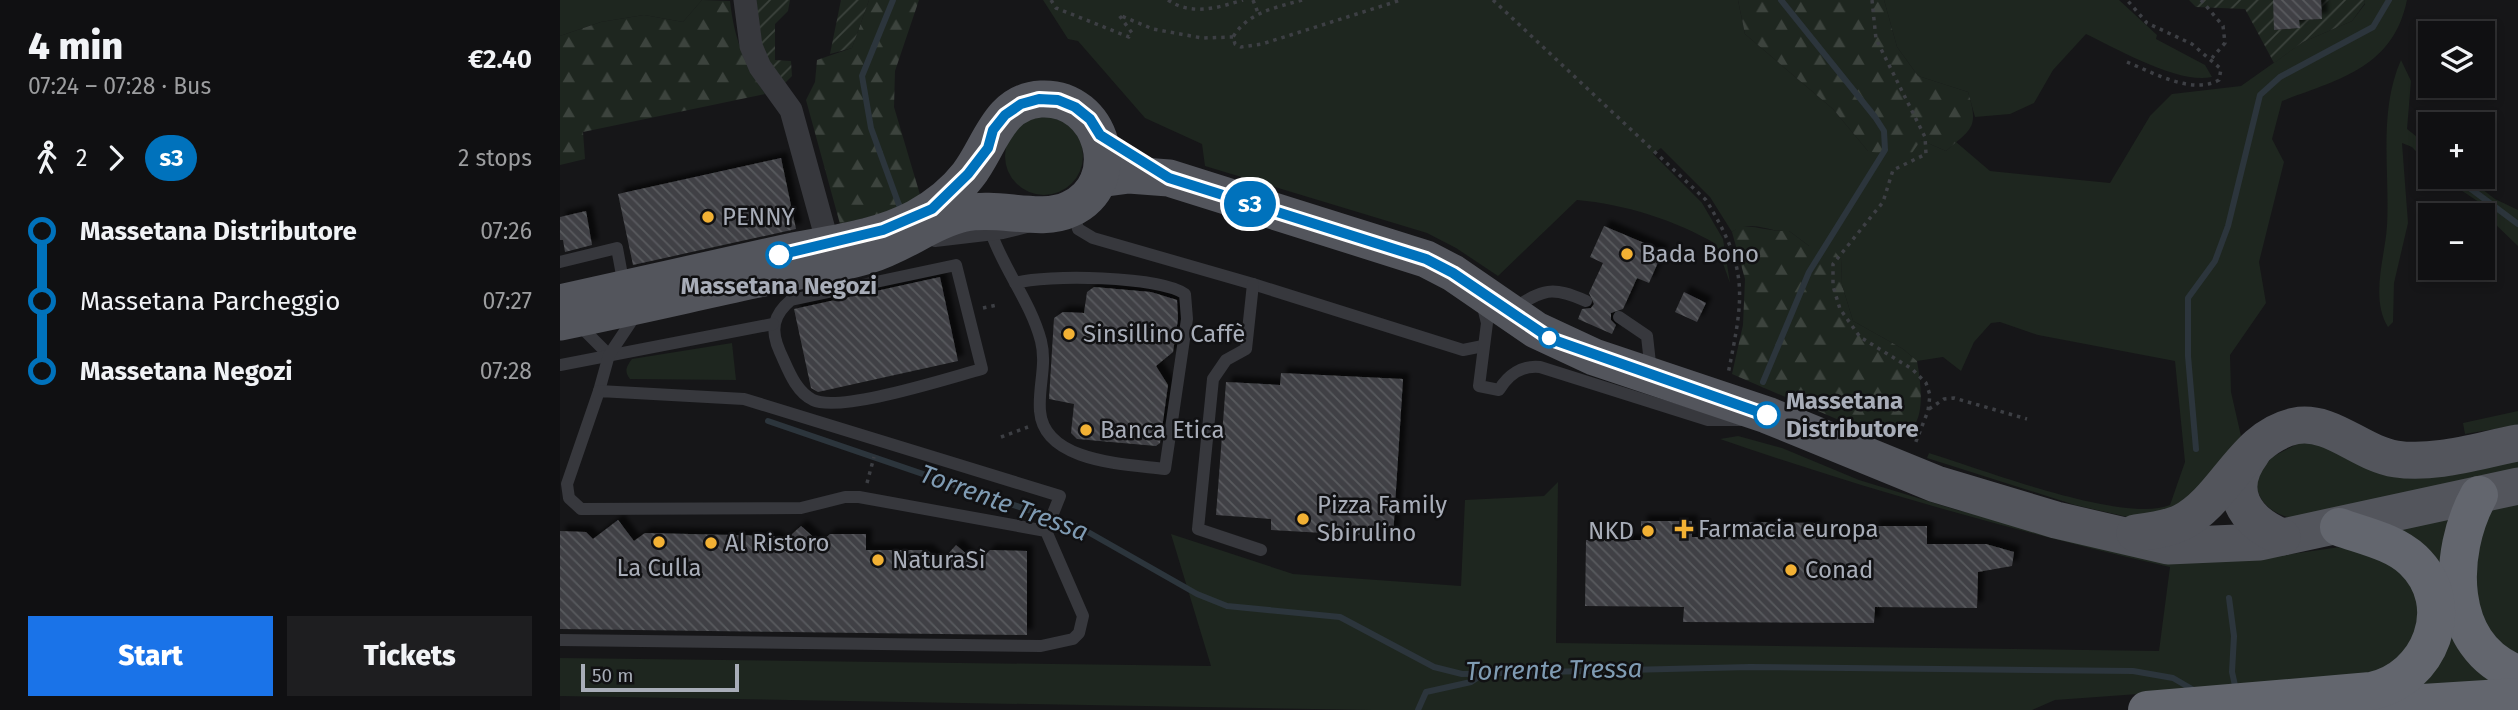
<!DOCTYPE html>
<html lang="en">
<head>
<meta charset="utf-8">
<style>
  :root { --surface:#101012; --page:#1e1e20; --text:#f1f3f6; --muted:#9c9d9f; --line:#303032; --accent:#1a73e8 }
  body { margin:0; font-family:"Fira Sans",sans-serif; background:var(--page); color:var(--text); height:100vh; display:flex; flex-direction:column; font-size:26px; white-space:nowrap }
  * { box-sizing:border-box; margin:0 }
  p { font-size:23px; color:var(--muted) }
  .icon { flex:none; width:38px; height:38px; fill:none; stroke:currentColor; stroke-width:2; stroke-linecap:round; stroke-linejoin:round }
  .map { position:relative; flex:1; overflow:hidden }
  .details { display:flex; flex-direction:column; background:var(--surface); width:560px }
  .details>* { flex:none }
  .badge { padding:0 14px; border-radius:23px; font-size:24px; line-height:46px }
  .controls { position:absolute; left:1858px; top:21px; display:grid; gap:14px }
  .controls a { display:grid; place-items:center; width:77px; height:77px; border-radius:0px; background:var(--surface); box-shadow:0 4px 10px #0003,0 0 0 2px var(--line); font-size:35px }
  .scale { position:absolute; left:21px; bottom:18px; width:158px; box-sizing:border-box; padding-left:7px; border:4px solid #a8adb8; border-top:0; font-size:19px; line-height:24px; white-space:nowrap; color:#a8adb8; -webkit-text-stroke:5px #111113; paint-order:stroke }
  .map>.badge { position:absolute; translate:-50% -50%; box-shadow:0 0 0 4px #fff }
  .legs { display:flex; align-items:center; gap:10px; height:77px; padding:0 28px; font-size:23px }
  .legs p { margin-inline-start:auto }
  .head { display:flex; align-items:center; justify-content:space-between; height:119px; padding:0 28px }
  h1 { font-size:38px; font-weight:800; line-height:52px }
  .cta { display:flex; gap:14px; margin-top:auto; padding:14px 28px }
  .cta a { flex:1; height:80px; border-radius:0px; background:var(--accent); color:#fff; font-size:28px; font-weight:800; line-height:80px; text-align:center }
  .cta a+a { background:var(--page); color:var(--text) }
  ul { padding:0 28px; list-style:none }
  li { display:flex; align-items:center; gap:24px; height:70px; font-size:26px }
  li i { display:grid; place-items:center; width:10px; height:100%; margin:0 9px; background:currentColor }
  li i::after { content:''; width:18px; height:18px; margin:-9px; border:5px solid; border-radius:50%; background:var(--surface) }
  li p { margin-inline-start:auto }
  li:first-child i { background:linear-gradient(#0000 50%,currentColor 0) }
  li:last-child i { background:linear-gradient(currentColor 50%,#0000 0) }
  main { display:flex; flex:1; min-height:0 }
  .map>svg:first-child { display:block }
  .grass { fill:#1e261f }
  .forest { fill:url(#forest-firs) }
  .garden { fill:url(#garden-furrows) }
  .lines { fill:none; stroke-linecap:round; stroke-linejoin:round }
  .stream { stroke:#2c353c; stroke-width:6 }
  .building { fill:url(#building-back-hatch); filter:url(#shadow) }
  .path { stroke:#3d3f44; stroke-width:3.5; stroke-dasharray:3.5 5; stroke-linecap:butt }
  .lane { stroke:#37383d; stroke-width:12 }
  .street { stroke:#37383d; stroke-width:23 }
  .primary { stroke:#53555c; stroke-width:37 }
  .highway { stroke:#63666e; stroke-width:38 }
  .line-1-casing { stroke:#fff; stroke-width:16 }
  .line-1 { stroke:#0072bc; stroke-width:10 }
  .poi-dot { fill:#f2b134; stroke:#111113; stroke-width:2.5 }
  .stop-1-dot { fill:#fff; stroke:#0072bc; stroke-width:3.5 }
  .labels { text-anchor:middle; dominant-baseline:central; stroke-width:5; stroke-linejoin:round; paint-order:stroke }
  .poi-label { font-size:24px; fill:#a8adb8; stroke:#111113; text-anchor:start }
  .stop-label { font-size:24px; font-weight:bold; fill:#a8adb8; stroke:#111113 }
  .water-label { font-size:26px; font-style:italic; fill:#7f9bb3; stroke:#111113 }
</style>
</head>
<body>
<main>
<section class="details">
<div class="head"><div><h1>4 min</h1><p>07:24 – 07:28 · Bus</p></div><b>€2.40</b></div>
<div class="legs"><svg class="icon" aria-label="walk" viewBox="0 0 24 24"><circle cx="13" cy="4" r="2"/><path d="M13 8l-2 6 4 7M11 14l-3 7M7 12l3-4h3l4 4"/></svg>2<svg class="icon" aria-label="forward" viewBox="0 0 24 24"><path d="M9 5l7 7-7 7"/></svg><b class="badge" style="background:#0072bc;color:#fff">s3</b><p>2 stops</p></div>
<ul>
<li><i style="color:#0072bc"></i><b>Massetana Distributore</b><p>07:26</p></li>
<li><i style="color:#0072bc"></i><span>Massetana Parcheggio</span><p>07:27</p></li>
<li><i style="color:#0072bc"></i><b>Massetana Negozi</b><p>07:28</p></li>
</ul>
<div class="cta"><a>Start</a><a>Tickets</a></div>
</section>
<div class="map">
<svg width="1958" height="710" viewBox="0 0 1958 710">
  <defs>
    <pattern id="forest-firs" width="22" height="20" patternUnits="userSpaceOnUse" patternTransform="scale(1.75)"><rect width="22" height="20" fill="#1e261f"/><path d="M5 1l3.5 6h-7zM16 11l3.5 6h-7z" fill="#3c433d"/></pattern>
    <pattern id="garden-furrows" width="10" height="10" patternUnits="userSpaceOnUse" patternTransform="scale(1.75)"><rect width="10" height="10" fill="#1e261f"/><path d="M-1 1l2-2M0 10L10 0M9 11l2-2" fill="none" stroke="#3c433d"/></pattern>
    <pattern id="building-back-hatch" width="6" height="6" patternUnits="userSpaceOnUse" patternTransform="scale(1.75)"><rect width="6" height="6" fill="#404145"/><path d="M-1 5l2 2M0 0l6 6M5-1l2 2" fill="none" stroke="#595a5e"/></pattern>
    <filter id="shadow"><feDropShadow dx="6" dy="-6" stdDeviation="2" flood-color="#0009"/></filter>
  </defs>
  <rect width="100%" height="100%" fill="#161618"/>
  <!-- grass -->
  <g class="grass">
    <path d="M0 0H142L123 22 84 15 41 22 0 36Z"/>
    <path d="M483 0H1178L1185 34 1273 109 1308 151 1361 140 1386 151 1396 142 1430 171 1550 183 1590 116 1612 94 1681 86 1743 42 1792 21 1805 4 1804 0H1847C1833 68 1779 79 1722 101L1712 139 1724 162 1699 262 1706 303 1670 355 1671 392 1681 436 1621 509 1572 518 1515 505 1367 458 1369 453C1421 469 1564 524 1610 505L1625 462 1615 361 1478 335 1440 322 1431 323 1414 342 1401 371 1383 357 1357 361 1343 349 1293 321 1282 285 1281 259 1249 246 1229 231C1210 233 1189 218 1172 232L1150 197 1101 148 1093 154 1142 203 1163 239 1170 283 1156 244C1115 220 1064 204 1017 200L938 276 896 248 867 233 645 166 642 144 585 118 518 41 508 39Z"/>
    <path d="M1324 0H1559L1597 35 1596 39 1645 65 1652 77C1620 85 1555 48 1526 34L1493 70 1474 103 1450 114 1415 117 1408 92 1358 76 1337 47Z"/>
    <path d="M1841 60 1851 81 1847 129 1871 148V167L1852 147 1842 143 1848 223 1834 283 1833 322 1828 327C1810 298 1825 257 1827 226 1830 171 1818 112 1841 60Z"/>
    <circle cx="484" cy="156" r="39"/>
    <path d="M1881 177H1906L1935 199 1958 210V246L1932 221 1925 206Z"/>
    <path d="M172 343 176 380 70 379C64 371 66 367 72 359Z"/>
    <path d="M1958 411V425L1905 434 1903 423Z"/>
    <path d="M1178 436 1222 448 1299 480 1397 510 1556 547 1696 559 1787 546 1848 572 1864 621 1827 676 1495 700 1472 710H811L0 696V658L651 666 611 534 733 574 901 586 905 500 984 496 998 482 996 643 1599 651 1610 567C1457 532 1308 490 1160 439Z"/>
    <path d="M1741 442 1758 445 1821 471 1958 456V471L1731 518C1710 513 1694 499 1697 476L1712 457Z"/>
    <path d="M1958 498V664L1907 603 1917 516Z"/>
    <path d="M1899 511 1893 535 1941 679 1854 689 1878 653 1826 529Z"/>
  </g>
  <!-- forest -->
  <g class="forest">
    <path d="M142 0 170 1C174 38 184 63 205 94L23 132 25 159 0 165V36L41 22 84 15 123 22Z"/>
    <path d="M309 0H359L335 71 334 107 361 198 332 211 280 224 246 100 255 82 257 60 292 48Z"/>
    <path d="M1178 0H1324L1337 47 1358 76 1408 92C1419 128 1412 128 1386 151L1361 140 1347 160 1308 151 1273 109 1185 34Z"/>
    <path d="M1180 226C1197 226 1212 232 1229 231L1249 246 1271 247 1281 259 1282 285 1293 321 1343 349 1357 361C1363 396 1369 446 1316 436L1172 374 1183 325 1185 279 1172 232Z"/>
  </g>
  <!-- garden -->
  <g class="garden">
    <path d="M196 0H230L228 11 215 24V60L231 61 232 76 224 84 203 52Z"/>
    <path d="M281 0H309L292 48 270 54Z"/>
    <path d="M1629 0H1713L1715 30 1739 28V20L1762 19 1761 0H1804L1805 3 1792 21 1743 42 1714 63 1685 9 1636 7Z"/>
  </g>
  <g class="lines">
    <!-- stream -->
    <g class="stream">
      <path d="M333 0 302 76 311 128 339 205"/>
      <path d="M1895 177 1958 224"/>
      <path d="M1203 382 1249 272 1325 150 1324 131 1315 117 1221 0"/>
      <path d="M208 421 521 528 637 594 667 606 780 617 874 667 902 674 1190 667 1573 671 1613 678 1637 692"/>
      <path d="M1636 449 1628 356V298L1655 261 1668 226 1700 95 1720 77 1813 27 1829 0"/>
      <path d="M1669 598 1674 636 1672 672 1676 690"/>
      <path d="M858 710 866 692 911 682 923 674"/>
    </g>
  </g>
  <!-- building -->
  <g class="building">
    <path d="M1713 0H1761L1762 19 1739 20 1740 28 1714 30Z"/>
    <path d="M221 158 236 229 73 265 58 194Z"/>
    <path d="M26 211 32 245 5 252 3 240H0V217Z"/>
    <path d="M1044 226 1103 251 1089 283 1077 278 1063 309 1051 313V320L1056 325 1052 334 1018 319 1022 309 1031 308 1034 304 1029 293 1043 263 1030 257Z"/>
    <path d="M380 277 398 361 258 392 251 388 234 309Z"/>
    <path d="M534 287 591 292 617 300 618 319 613 352 596 366 608 385 600 443 596 446 517 439 511 433 514 404 489 399 494 318 503 312 524 313 527 292Z"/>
    <path d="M1124 292 1146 303 1137 322 1115 312Z"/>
    <path d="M721 373 843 379 833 537 711 530V519L656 515 666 382 720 385Z"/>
    <path d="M58 520 74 541 85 533 214 536 222 543 241 526 260 543 270 534H306V550H367L381 562 396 545 417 563 430 550 467 551V635L0 629V531L26 532 33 539Z"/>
    <path d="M1081 521H1132V537H1189V522L1256 523V539L1312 540 1313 526H1367V544H1426L1454 552 1452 566 1418 572 1417 608 1315 607 1314 623 1123 622 1124 607 1025 606 1026 540H1081Z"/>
  </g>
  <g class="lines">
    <!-- path -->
    <g class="path">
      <path d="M491 0 496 8 569 37 572 33 559 15 593 29 642 38 673 37"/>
      <path d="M608 0C632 16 657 8 683 0"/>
      <path d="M693 0 698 13"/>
      <path d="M742 0C715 8 688 12 673 37L675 44 681 47 702 44 841 0"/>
      <path d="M933 0 1146 200C1189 270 1184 295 1168 374"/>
      <path d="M1312 0 1316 39 1365 137 1366 154 1333 170 1323 202 1273 264V286L1280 309 1300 337 1352 369 1366 383 1370 395 1368 411 1355 444"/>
      <path d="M1641 0 1663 26 1665 43 1652 58"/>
      <path d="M1567 62C1594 73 1632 95 1659 80L1661 69 1632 44 1587 23 1567 0"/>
      <path d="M423 308 437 305"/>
      <path d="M1369 409 1384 399 1394 398 1467 419"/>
      <path d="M441 437 468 427"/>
      <path d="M307 483 314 457"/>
    </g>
    <!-- lane -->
    <g class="lane">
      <path d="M513 211 518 229 533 238 693 284 903 350 923 346"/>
      <path d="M432 235C445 271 471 303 481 341 487 365 478 387 480 411 484 463 567 464 605 469L627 319 625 294C600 276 486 274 455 283"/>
      <path d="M375 241 443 233 467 227"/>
      <path d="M0 262 57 248 64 286"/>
      <path d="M396 265 422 369C388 378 281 413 253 400 235 391 228 369 220 352 210 330 213 315 231 300Z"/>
      <path d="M693 284 686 349 666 360 653 379 638 529 701 550"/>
      <path d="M922 303 927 323 919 386 939 390C948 375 962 365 980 367L1148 420H1182"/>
      <path d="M953 309C983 289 992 286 1026 301"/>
      <path d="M1059 317 1087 336 1091 372"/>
      <path d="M19 325 49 355"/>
      <path d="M0 365 213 324"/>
      <path d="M39 391 49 355 77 313"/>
      <path d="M0 640 481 646 513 639 519 633 523 616 486 531 500 496 184 399 39 391 7 484 9 498 21 509 241 508 285 497H299L486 531"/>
    </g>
    <!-- street -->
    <path class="street" d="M185 0 191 46 200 67 231 110 268 244"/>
    <!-- primary -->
    <g class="primary">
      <path d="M539 179 569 175 609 178 866 259 893 273 976 330 1034 357 1207 415 1376 484 1496 520 1608 546 1700 542 1958 486"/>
      <path d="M0 303C75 286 149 270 224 253 267 244 317 239 356 218 376 207 394 193 408 175 430 147 438 101 481 99 543 96 567 183 510 209 481 223 439 206 406 213 372 220 343 245 309 255 272 266 232 272 194 280 129 294 65 309 0 322"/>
      <path d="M1692 453C1664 490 1684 521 1722 537"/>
      <path d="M1575 533C1591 531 1608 529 1622 522 1666 499 1683 437 1735 426 1771 419 1801 454 1836 459 1875 465 1920 450 1958 443"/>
    </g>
    <!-- highway -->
    <g class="highway">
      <path d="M1919 495C1887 553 1885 647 1958 674"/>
      <path d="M1799 707 1958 697"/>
      <path d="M1587 710 1811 691C1870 679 1900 605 1853 560 1834 542 1804 536 1779 527"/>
    </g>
  </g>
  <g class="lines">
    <!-- line-1 casing -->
    <g class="line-1-casing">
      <path id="line-1" d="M219 255 323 230 372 209 408 174 428 148 433 130 445 115 461 104 479 99 498 100 515 107 530 119 540 135 609 178 866 259 893 273 991 339 1207 415"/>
    </g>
    <!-- line-1 -->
    <use href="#line-1" class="line-1"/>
  </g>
  <!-- markers -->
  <g class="poi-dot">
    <circle cx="148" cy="217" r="7"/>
    <circle cx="1067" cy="254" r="7"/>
    <circle cx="509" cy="334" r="7"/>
    <circle cx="526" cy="430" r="7"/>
    <circle cx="743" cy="519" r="7"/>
    <path d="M1120.5 518.5h7v7h7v7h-7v7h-7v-7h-7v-7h7z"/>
    <circle cx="1088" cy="531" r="7"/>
    <circle cx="99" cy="542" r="7"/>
    <circle cx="151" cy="543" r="7"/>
    <circle cx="318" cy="560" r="7"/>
    <circle cx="1231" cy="570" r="7"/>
  </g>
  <g class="stop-1-dot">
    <circle cx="219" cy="255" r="12"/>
    <circle cx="989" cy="338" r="9"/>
    <circle cx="1207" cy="415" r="12"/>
  </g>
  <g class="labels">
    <!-- poi labels -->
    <g class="poi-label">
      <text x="162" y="217">PENNY</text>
      <text x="1081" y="254">Bada Bono</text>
      <text x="523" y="334">Sinsillino Caffè</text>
      <text x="540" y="430">Banca Etica</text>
      <text x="757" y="505">Pizza Family<tspan x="757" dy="28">Sbirulino</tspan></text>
      <text x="1138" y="529">Farmacia europa</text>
      <text x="1074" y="531" text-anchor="end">NKD</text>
      <text x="165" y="543">Al Ristoro</text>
      <text x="332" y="560">NaturaSì</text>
      <text x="99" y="568" text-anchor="middle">La Culla</text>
      <text x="1245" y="570">Conad</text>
    </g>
    <!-- stop labels -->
    <g class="stop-label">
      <text x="219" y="286">Massetana Negozi</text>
      <text x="1226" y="401" text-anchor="start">Massetana<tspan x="1226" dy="28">Distributore</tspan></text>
    </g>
    <!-- water labels -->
    <g class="water-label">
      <text transform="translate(444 503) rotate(20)">Torrente Tressa</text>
      <text transform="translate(994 670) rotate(-1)">Torrente Tressa</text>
    </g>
  </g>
</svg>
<div class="controls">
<a><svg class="icon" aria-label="layers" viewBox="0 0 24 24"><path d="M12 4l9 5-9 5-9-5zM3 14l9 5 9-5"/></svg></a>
<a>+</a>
<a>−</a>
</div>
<div class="scale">50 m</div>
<b class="badge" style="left:690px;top:204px;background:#0072bc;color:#fff">s3</b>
</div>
</main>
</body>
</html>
